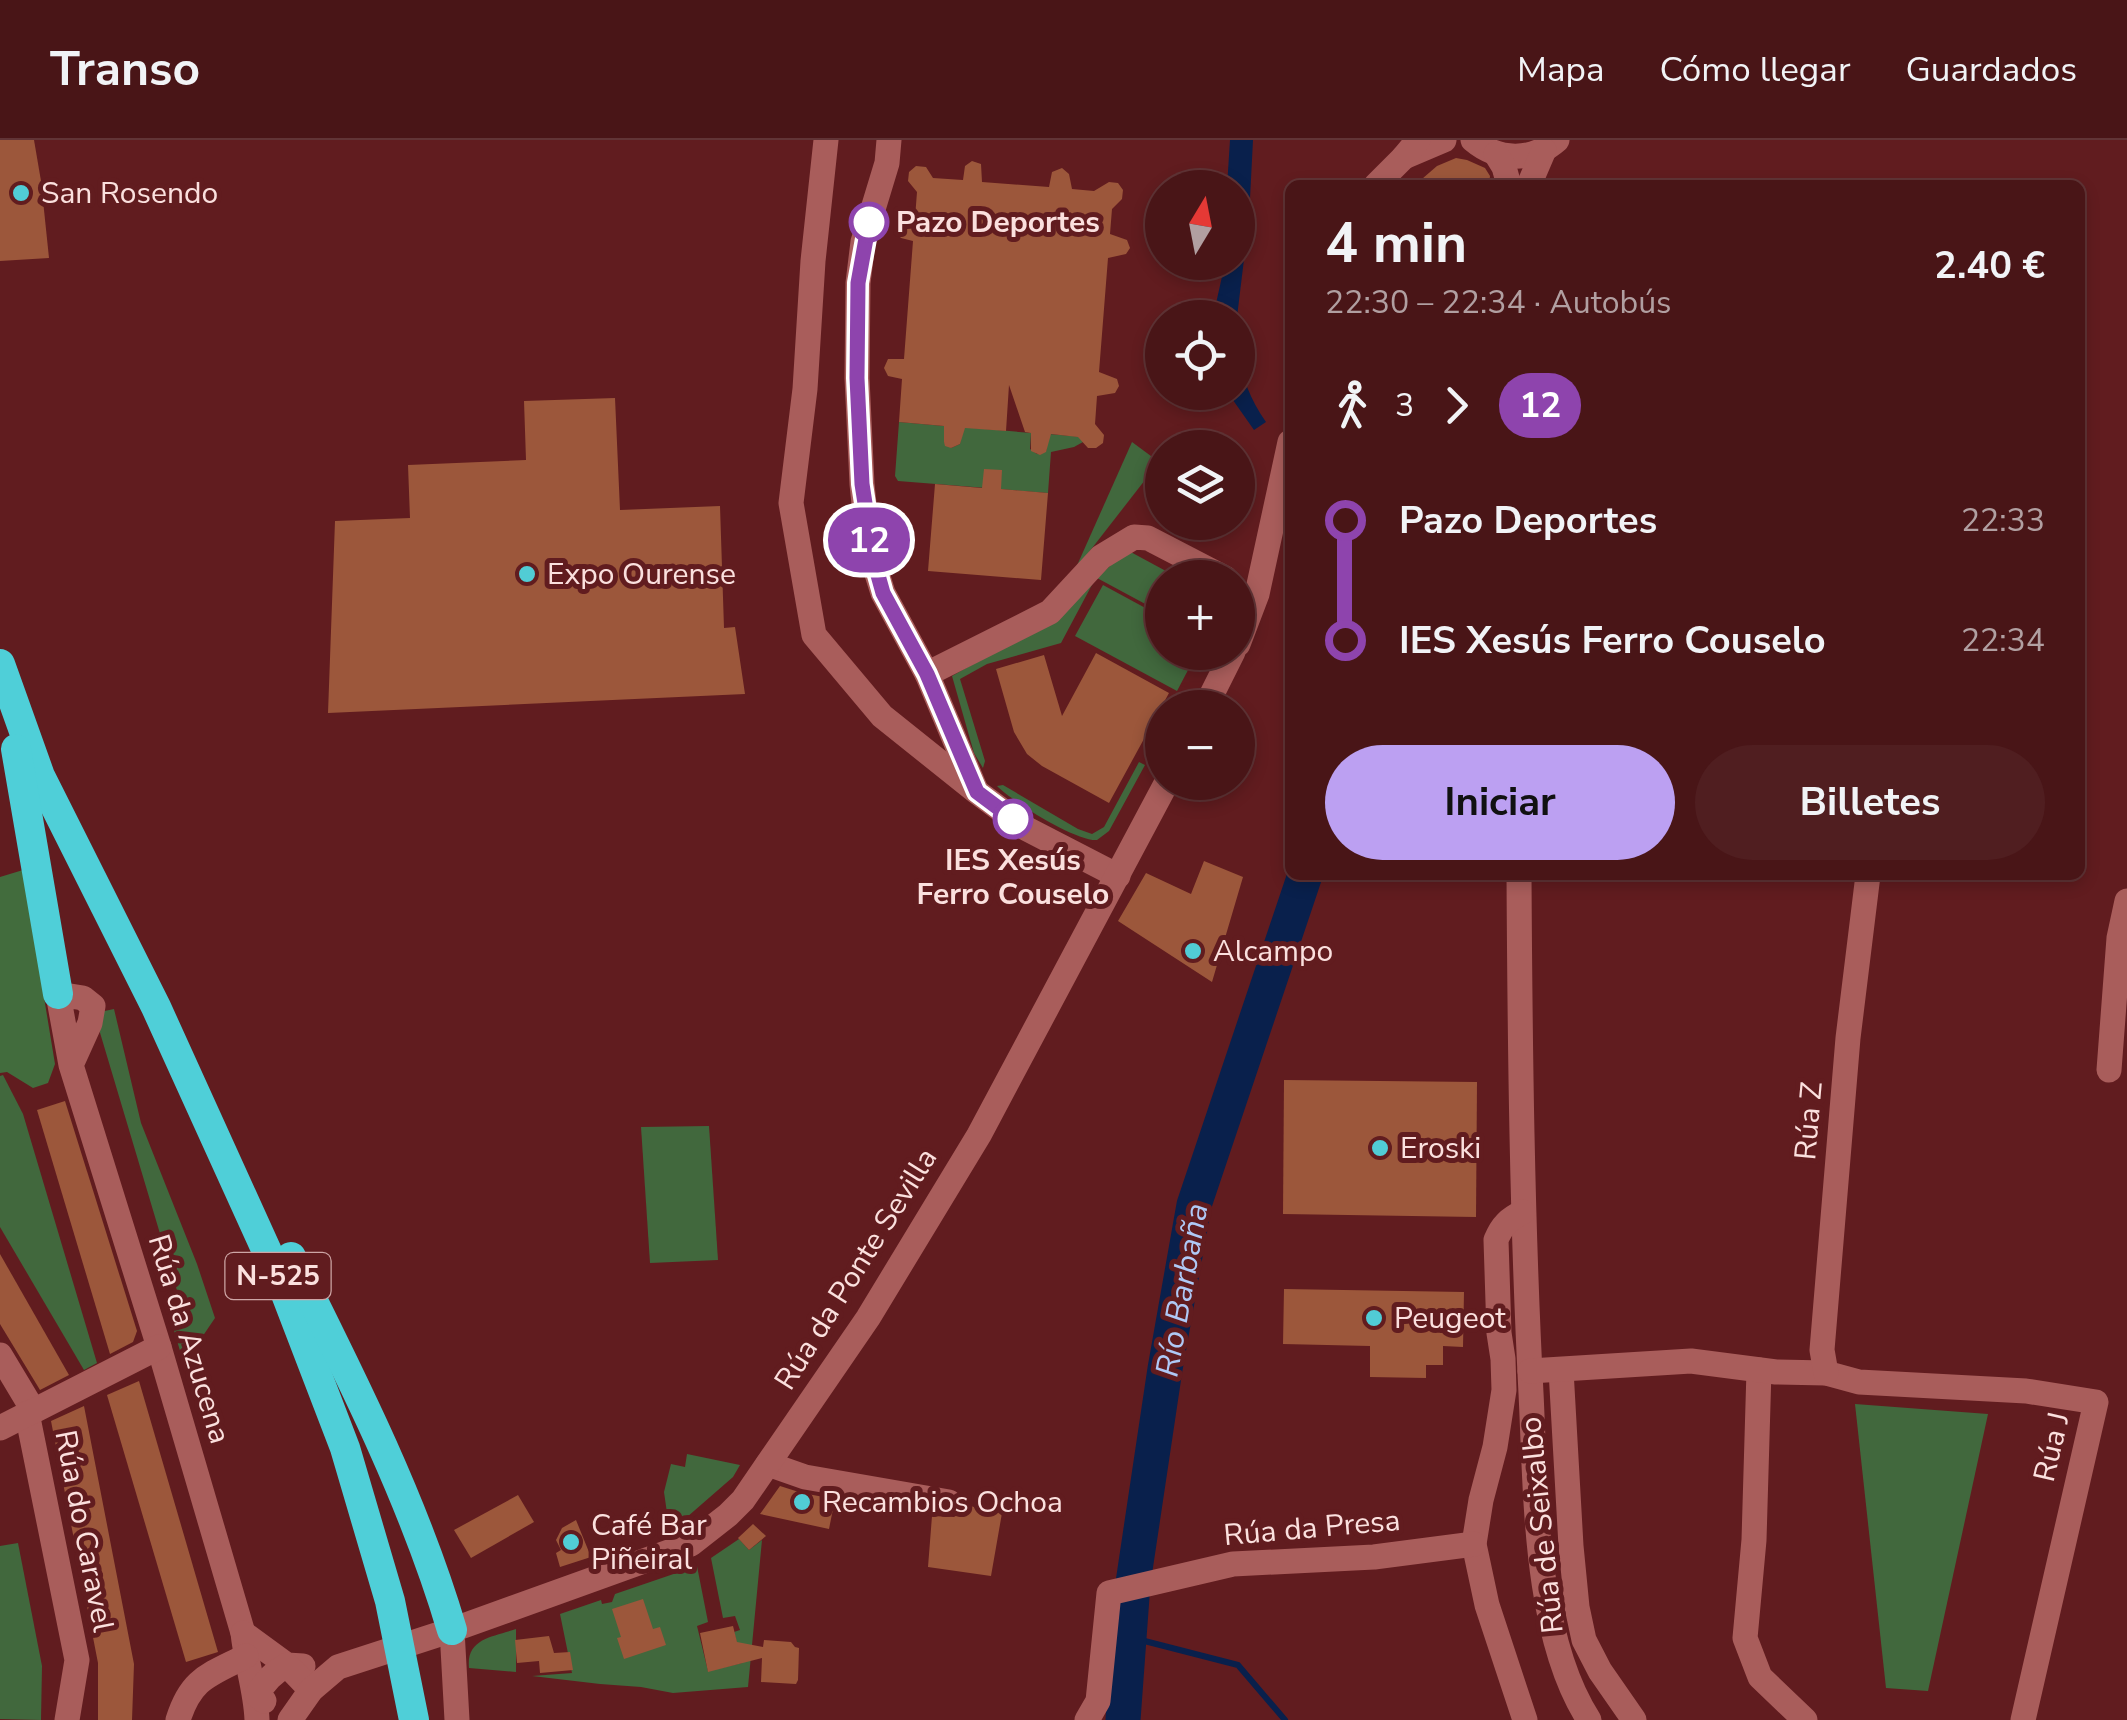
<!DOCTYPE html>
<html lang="es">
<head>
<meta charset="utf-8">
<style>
  :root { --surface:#491517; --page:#501e20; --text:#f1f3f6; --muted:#b19fa1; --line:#613436; --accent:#bca0f2 }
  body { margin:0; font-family:"Nunito Sans",sans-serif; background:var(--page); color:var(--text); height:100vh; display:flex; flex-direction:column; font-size:38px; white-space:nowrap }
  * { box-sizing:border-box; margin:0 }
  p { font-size:32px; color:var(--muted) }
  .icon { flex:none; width:55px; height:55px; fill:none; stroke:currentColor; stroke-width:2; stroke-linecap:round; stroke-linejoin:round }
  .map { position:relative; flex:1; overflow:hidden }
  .sheet { position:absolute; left:1285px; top:40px; width:800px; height:700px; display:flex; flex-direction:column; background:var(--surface); border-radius:15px; box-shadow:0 5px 15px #0003,0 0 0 2px var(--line) }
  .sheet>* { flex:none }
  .badge { padding:0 20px; border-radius:32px; font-size:35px; line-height:65px }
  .needle { width:65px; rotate:10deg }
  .controls { position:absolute; left:1145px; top:30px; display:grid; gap:20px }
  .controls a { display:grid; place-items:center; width:110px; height:110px; border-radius:50%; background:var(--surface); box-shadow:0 5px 15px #0003,0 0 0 2px var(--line); font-size:50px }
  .map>.badge { position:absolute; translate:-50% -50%; box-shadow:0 0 0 5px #fff }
  .legs { display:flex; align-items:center; gap:15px; height:110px; padding:0 40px; font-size:32px }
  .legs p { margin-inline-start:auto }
  .headline { display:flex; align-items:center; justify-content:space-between; height:170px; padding:0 40px }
  h1 { font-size:55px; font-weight:700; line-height:75px }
  .cta { display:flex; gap:20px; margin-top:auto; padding:20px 40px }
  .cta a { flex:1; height:115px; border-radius:60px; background:var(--accent); color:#111; font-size:40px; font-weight:700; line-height:115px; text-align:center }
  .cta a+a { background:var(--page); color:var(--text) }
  ul { padding:0 40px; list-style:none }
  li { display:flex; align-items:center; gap:35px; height:120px; font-size:38px }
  li i { display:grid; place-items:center; width:15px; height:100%; margin:0 12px; background:currentColor }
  li i::after { content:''; width:25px; height:25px; margin:-12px; border:8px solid; border-radius:50%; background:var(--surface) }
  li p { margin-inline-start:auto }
  li:first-child i { background:linear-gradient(#0000 50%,currentColor 0) }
  li:last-child i { background:linear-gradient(currentColor 50%,#0000 0) }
  header { display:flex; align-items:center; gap:60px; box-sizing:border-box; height:140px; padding:0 50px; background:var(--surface); border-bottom:2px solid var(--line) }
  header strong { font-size:48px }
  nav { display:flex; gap:55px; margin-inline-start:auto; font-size:35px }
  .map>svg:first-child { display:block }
  .green { fill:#41683d }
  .forest { fill:#426c3d }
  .water { fill:#09204c }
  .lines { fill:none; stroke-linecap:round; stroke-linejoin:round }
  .stream { stroke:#09204c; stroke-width:6 }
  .river { stroke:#09204c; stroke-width:35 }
  .building { fill:#9c573b }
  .minor { stroke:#a95d5b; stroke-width:25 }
  .highway { stroke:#4fcfd8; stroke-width:30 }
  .line-1-casing { stroke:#fff; stroke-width:22 }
  .line-1 { stroke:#8e44ad; stroke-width:15 }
  .poi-dot { fill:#51ccd5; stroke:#611c1f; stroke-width:4 }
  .stop-1-dot { fill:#fff; stroke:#8e44ad; stroke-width:5 }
  .labels { text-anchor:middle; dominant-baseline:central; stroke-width:10; stroke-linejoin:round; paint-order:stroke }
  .shield { fill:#611c1f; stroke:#cda5a5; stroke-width:2.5 }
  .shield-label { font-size:28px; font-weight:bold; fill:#fbe0de }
  .poi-label { font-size:30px; fill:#fbe0de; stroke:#611c1f; text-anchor:start }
  .stop-label { font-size:30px; font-weight:bold; fill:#fbe0de; stroke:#611c1f; text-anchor:start }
  .street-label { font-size:30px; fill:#fbe0de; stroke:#611c1f }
  .water-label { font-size:32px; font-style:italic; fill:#afc9f6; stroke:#611c1f }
</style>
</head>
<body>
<header>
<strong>Transo</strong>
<nav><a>Mapa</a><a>Cómo llegar</a><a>Guardados</a></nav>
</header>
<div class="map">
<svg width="2127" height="1580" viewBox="0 0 2127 1580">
  <rect width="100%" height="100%" fill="#611c1f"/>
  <!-- green -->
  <g class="green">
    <path d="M899 282 944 286V302L951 308 960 304 962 287 1031 293 1030 309 1037 314 1046 311 1049 294 1083 297V302L1074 307 1051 312 1048 353 898 341 895 336Z"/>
    <path d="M1132 302 1159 322 1075 430Z"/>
    <path d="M1127 410 1177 437 1162 438V473L1097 438Z"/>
    <path d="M1094 441 1061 503 987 524 960 539 985 621 983 628 974 613 952 536 1053 479Z"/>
    <path d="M1103 445 1162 477V512L1197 513 1177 551 1075 496Z"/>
    <path d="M1139 622 1145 625 1109 691 1097 700C1075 701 1013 662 997 646L1003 645 1078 689 1092 694 1104 687Z"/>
    <path d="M114 869 141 983 197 1124 215 1178 196 1206 185 1228 171 1180 184 1174 98 886 100 872Z"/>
    <path d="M3 935 23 974 97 1223 84 1230 0 1087V936Z"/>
    <path d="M709 986 718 1120 650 1123 641 987Z"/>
    <path d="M1855 1264 1988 1274 1928 1551 1886 1548Z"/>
    <path d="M687 1314 740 1325 733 1337 679 1384 669 1387 664 1352 671 1324 685 1327Z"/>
    <path d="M739 1399 749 1410 762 1400 748 1547 673 1553 641 1547 600 1544 532 1536 572 1533 560 1474 601 1460 602 1464 612 1462 615 1454 697 1426 708 1482 697 1486 708 1531 742 1523 734 1492 740 1490 735 1476 723 1478 711 1418Z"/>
    <path d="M18 1403 42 1526 41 1580 0 1579V1406Z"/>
    <path d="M516 1489V1532L469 1528C466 1498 493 1497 516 1489Z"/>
  </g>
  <!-- forest -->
  <path class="forest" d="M23 730 55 924 48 943 33 948 7 932 0 933V737Z"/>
  <!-- water -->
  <g class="water">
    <path d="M1230 0H1253L1249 78 1237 177H1213L1225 123 1238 122V48L1227 47Z"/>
    <path d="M1238 210C1242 238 1250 259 1266 282L1254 290 1228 253 1238 252Z"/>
  </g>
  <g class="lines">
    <!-- stream -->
    <path class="stream" d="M1129 1497 1238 1525 1285 1580"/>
    <!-- river -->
    <path class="river" d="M1123 1580 1133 1443 1165 1229 1194 1065 1305 735"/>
  </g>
  <!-- building -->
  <g class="building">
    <path d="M0 0H34L41 41 49 118 0 121Z"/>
    <path d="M1456 18 1467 20 1485 28 1490 36 1489 45H1415L1437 26Z"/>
    <path d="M972 21 981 24 982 42 1049 47 1052 32 1062 28 1069 34 1072 49 1094 51 1109 42 1118 43 1123 50 1122 59 1112 69 1110 94 1127 100 1130 108 1126 114 1108 118 1099 232 1117 239 1119 246 1115 253 1097 256 1095 284 1104 295 1103 303 1096 308H1088L1078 297 1051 294 1046 312 1040 315 1031 311V293L1025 292 1009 245 1006 291 965 288 960 304 951 308 945 306 944 302V286L899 282 902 239 888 236 884 228 888 219H904L913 101 901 98 894 90 898 81 915 78 917 52 908 41 909 32 916 26 926 27 933 38 963 40 965 26Z"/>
    <path d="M615 258 620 370 720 366 724 488 735 487 745 554 328 573 335 381 410 378 408 325 526 320 524 261Z"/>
    <path d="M984 329 1002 330 1001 349 1048 353 1041 440 928 431 935 344 982 348Z"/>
    <path d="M1096 513 1169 553 1109 663 1042 626 1027 614 1014 592 996 529 1044 515 1062 576Z"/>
    <path d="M1204 721 1243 737 1212 842 1118 781 1146 733 1191 754Z"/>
    <path d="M1284 940 1477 942 1476 1077 1283 1074Z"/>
    <path d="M65 961 137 1191 133 1202 110 1214 37 970Z"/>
    <path d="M0 1114 69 1235 40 1250 0 1184Z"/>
    <path d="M1284 1149 1464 1152 1463 1207 1443 1206V1225H1426V1238L1370 1237V1206L1283 1204Z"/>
    <path d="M139 1241 218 1512 186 1522 107 1255Z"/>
    <path d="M84 1266 134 1524 132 1580H98V1523L51 1281Z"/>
    <path d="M780 1346 802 1353 835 1359 829 1389 760 1374Z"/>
    <path d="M518 1355 534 1382 471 1418 454 1390Z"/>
    <path d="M965 1365 1002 1373 991 1436 928 1427 932 1376 954 1377 961 1373Z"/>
    <path d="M576 1380 591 1417 560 1427 556 1413 561 1410 556 1400 562 1388Z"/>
    <path d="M753 1384 766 1396 749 1410 738 1398Z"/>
    <path d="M643 1459 653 1489 660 1487 666 1505 624 1519 617 1498 621 1497 612 1469Z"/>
    <path d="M733 1486 737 1502 763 1507 764 1500 791 1502 795 1507 799 1508 798 1540 796 1544 761 1542 762 1518 708 1532 700 1493Z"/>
    <path d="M549 1496 554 1513 570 1512 573 1530 540 1533 539 1521 517 1523 515 1500Z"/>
  </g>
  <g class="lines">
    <!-- minor -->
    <g class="minor">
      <path d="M826 0 813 121 805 249 791 363 814 495 882 576 977 652 1027 689 1118 736"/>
      <path d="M889 0 887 23 863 102 858 143 857 238 862 344 866 383 873 421 883 453 927 534 975 648"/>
      <path d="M1473 0C1498 21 1532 22 1557 0"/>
      <path d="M1496 14 1504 27 1509 45"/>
      <path d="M1404 17 1444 0"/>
      <path d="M1376 45 1404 17 1418 0"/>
      <path d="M1529 45 1544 10"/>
      <path d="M1238 504 1257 454 1290 302"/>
      <path d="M927 534 1050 472 1101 417 1134 397 1148 398 1225 438"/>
      <path d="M1205 568 1233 512"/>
      <path d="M1519 735C1520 908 1522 1081 1531 1253 1536 1353 1534 1495 1589 1580"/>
      <path d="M71 925 90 883 93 866 83 858 58 854 71 925 159 1207 243 1493C246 1523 256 1550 257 1580"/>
      <path d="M2109 930 2119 798 2127 761"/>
      <path d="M1523 1072C1509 1079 1502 1085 1496 1100L1499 1193 1503 1219 1504 1250 1495 1307 1481 1360 1474 1404 1487 1465 1525 1580"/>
      <path d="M0 1215 33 1270"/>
      <path d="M1561 1230 1571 1406 1577 1467 1584 1500 1600 1531 1634 1580"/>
      <path d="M1759 1230 1754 1400 1745 1498 1760 1537 1805 1580"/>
      <path d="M1530 1231 1691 1221 1776 1232 1826 1233 1859 1242 2026 1251 2096 1262 2023 1580"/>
      <path d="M1826 1233 1822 1210 1848 898 1868 735"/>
      <path d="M27 1273 77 1520 67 1580"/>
      <path d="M0 1288 159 1207"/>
      <path d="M768 1324 805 1337 949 1362"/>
      <path d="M452 1490 457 1580"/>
      <path d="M243 1493 287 1525 303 1526"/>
      <path d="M264 1561 257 1555C265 1541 273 1533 287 1525L311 1550"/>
      <path d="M178 1580C191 1538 209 1535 246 1516"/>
      <path d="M290 1580 311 1550 338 1527 452 1490 691 1404 728 1375 743 1360 868 1178 979 995 1167 642"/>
      <path d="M1087 1580 1098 1561 1109 1453 1233 1424 1374 1417 1474 1404"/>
    </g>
    <!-- highway -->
    <g class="highway">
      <path d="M0 524 40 636 156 867 284 1149 345 1308 390 1461 414 1580"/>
      <path d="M16 609 58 854"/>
      <path d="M291 1117C351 1237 414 1361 452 1490"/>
    </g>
  </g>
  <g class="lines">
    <!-- line-1 casing -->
    <g class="line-1-casing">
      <path id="line-1" d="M869 82 858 143 857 238 862 344 874 421 883 453 927 534 977 652 1013 679"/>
    </g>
    <!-- line-1 -->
    <use href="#line-1" class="line-1"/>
  </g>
  <!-- markers -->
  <g class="poi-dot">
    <circle cx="21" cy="53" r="10"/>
    <circle cx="527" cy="434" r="10"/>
    <circle cx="1193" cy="811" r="10"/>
    <circle cx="1380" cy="1008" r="10"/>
    <circle cx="1374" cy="1178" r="10"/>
    <circle cx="802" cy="1362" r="10"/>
    <circle cx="571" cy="1402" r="10"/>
  </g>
  <g class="stop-1-dot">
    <circle cx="869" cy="82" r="18"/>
    <circle cx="1013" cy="679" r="18"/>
  </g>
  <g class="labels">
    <!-- shield labels -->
    <rect class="shield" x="225.5" y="1113" width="105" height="46" rx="8"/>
    <g class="shield-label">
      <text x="278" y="1136">N-525</text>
    </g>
    <!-- poi labels -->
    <g class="poi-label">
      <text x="41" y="53">San Rosendo</text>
      <text x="547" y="434">Expo Ourense</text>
      <text x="1213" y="811">Alcampo</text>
      <text x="1400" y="1008">Eroski</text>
      <text x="1394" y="1178">Peugeot</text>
      <text x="822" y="1362">Recambios Ochoa</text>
      <text x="591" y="1385">Café Bar<tspan x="591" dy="34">Piñeiral</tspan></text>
    </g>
    <!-- stop labels -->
    <g class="stop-label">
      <text x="896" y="82">Pazo Deportes</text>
      <text x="1013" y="720" text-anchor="middle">IES Xesús<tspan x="1013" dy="34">Ferro Couselo</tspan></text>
    </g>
    <!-- street labels -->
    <g class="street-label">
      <text transform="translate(1809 981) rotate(-85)">Rúa Z</text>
      <text transform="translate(856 1129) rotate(-58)">Rúa da Ponte Sevilla</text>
      <text transform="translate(189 1199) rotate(73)">Rúa da Azucena</text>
      <text transform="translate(2052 1307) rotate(-77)">Rúa J</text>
      <text transform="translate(1542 1385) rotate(-96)">Rúa de Seixalbo</text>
      <text transform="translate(1312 1388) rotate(-5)">Rúa da Presa</text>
      <text transform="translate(84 1391) rotate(79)">Rúa do Caravel</text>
    </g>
    <!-- water labels -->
    <g class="water-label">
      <text transform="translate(1182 1150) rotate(-80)">Río Barbaña</text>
    </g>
  </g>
</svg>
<div class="controls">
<a><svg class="needle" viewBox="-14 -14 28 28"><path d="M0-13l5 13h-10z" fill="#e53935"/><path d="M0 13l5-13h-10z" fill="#b19fa1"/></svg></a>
<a><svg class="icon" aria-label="locate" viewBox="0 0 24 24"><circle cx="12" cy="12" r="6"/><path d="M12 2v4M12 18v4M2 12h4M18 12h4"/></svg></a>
<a><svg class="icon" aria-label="layers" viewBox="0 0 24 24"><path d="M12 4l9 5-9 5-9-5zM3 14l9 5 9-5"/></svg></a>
<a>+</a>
<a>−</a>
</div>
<b class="badge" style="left:869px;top:400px;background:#8e44ad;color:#fff">12</b>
<section class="sheet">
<div class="headline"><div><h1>4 min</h1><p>22:30 – 22:34 · Autobús</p></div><b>2.40 €</b></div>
<div class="legs"><svg class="icon" aria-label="walk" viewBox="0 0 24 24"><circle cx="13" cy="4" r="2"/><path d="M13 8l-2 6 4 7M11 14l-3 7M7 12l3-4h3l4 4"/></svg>3<svg class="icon" aria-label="forward" viewBox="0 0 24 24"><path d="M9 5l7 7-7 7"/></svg><b class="badge" style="background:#8e44ad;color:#fff">12</b></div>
<ul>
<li><i style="color:#8e44ad"></i><b>Pazo Deportes</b><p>22:33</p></li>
<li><i style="color:#8e44ad"></i><b>IES Xesús Ferro Couselo</b><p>22:34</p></li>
</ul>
<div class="cta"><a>Iniciar</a><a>Billetes</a></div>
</section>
</div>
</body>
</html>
